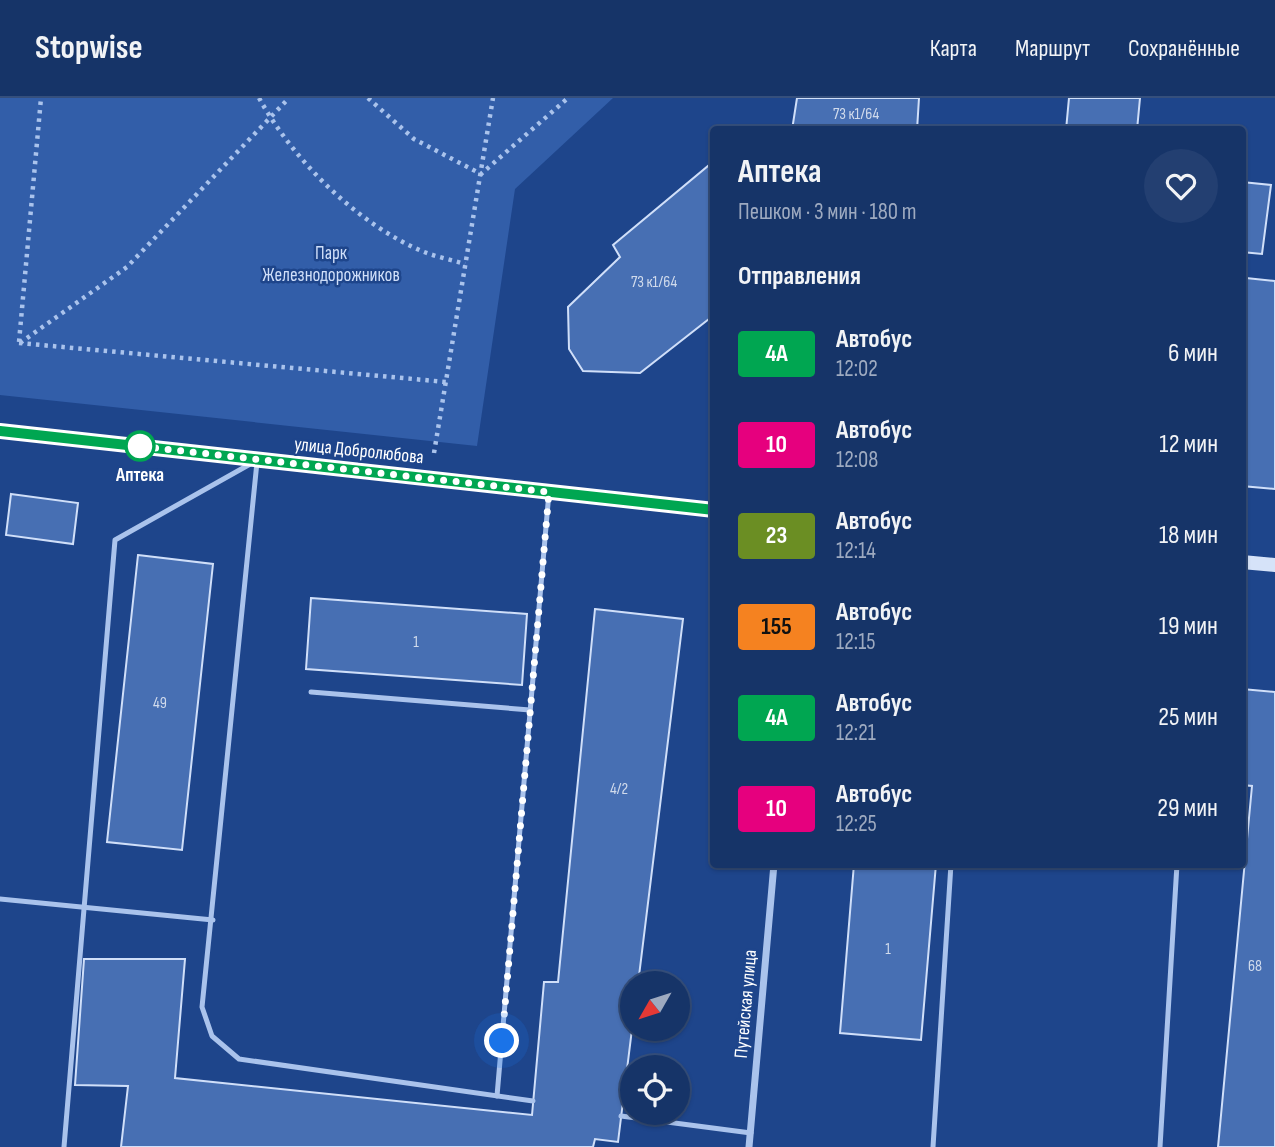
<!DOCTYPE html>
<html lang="ru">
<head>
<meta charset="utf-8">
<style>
  :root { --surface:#163468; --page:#233f71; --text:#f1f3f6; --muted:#9eaac0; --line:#354f7c }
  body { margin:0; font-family:"Sofia Sans Condensed",sans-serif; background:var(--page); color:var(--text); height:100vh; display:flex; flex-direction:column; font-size:26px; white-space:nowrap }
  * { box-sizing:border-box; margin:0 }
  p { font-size:23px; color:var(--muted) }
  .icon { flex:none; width:38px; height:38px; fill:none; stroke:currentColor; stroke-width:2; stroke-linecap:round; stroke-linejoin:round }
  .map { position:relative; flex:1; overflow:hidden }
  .panel { position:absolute; left:710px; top:28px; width:536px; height:742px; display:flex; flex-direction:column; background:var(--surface); border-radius:7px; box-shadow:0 2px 5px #0004,0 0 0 2px var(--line) }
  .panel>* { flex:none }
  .badge { padding:0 14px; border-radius:5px; font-size:24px; line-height:46px }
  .needle { width:46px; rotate:231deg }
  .tools { position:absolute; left:620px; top:873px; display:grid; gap:14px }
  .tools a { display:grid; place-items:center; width:70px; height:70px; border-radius:50%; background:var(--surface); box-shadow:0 2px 5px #0004,0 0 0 2px var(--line); font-size:35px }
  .you { position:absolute; width:35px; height:35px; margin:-18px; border:5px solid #fff; border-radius:50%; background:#1a73e8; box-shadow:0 0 0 10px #1a73e833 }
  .map>.badge { position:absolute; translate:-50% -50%; box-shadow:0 0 0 4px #fff }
  h2 { padding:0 28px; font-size:26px; line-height:63px }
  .round { display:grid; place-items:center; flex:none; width:74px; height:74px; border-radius:37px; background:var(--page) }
  .summary { display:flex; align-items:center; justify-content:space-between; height:119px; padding:0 28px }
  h1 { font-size:33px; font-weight:700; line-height:52px }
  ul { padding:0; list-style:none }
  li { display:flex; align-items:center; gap:21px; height:91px; padding:0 28px }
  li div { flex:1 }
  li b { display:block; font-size:26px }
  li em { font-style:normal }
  li .badge { min-width:77px; font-weight:700; text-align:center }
  header { display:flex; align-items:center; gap:42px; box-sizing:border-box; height:98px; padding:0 35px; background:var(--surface); border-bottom:2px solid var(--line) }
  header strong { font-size:33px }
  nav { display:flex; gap:38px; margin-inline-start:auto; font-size:24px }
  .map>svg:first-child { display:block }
  .green { fill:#325ea9 }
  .building { fill:#476fb3; stroke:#d0dff9; stroke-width:2 }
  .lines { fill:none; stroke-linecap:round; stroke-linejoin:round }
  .path { stroke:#aac3ec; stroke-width:4.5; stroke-dasharray:3.5 5; stroke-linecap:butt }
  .lane { stroke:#aac3ec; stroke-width:5 }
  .street { stroke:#aac3ec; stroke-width:7 }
  .secondary { stroke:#d6e3f9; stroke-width:14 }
  .line-casing { stroke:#fff; stroke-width:16 }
  .line { stroke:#00a651; stroke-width:10 }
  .walk { stroke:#fff; stroke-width:7; stroke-dasharray:0 12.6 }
  .stop-dot { fill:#fff; stroke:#00a651; stroke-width:3.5 }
  .labels { text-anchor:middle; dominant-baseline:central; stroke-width:5; stroke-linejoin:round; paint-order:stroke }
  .number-label { font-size:16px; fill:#d1dbec }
  .park-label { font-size:19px; fill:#d0dff9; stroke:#1e458b }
  .street-label { font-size:19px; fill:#fff; stroke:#1e458b }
  .stop-label { font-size:19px; font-weight:bold; fill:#fff; stroke:#1e458b }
</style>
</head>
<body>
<header>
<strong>Stopwise</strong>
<nav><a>Карта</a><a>Маршрут</a><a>Сохранённые</a></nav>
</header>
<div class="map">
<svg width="1275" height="1049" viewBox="0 0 1275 1049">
  <rect width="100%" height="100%" fill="#1e458b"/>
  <!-- green -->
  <path class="green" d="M0 0H613L515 91 477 348 0 297Z"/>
  <!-- building -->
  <g class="building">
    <path d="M797 0H919L917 32H792Z"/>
    <path d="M1069 0H1140L1137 32H1066Z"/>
    <path d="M714 63V217L640 275 583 273 569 251 568 209 620 159 613 147Z"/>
    <path d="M1242 84 1271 87 1262 156 1242 154Z"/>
    <path d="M1246 180 1275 183V391L1242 388V202Z"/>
    <path d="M11 396 78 405 73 446 6 437Z"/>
    <path d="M138 457 213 466 182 752 107 744Z"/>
    <path d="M311 500 527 516 522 587 306 571Z"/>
    <path d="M595 511 683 521 638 886H632V931L618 1044 595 1041 593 1049H121L128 988 75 987 84 861H185L175 980 532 1017 544 884H558Z"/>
    <path d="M1242 591 1275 594V1049H1218L1252 688 1242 687Z"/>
    <path d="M854 766H936L921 942 840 935Z"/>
  </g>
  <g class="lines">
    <!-- path -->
    <g class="path">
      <path d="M259 0C294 63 357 126 424 154 437 159 452 162 465 166"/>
      <path d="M368 0 414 41 481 76 568 0"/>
      <path d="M19 244 41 0"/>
      <path d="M19 245 446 284"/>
      <path d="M20 245 127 169 289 0"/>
      <path d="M434 355 493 0"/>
    </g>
    <!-- lane -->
    <g class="lane">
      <path d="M257 364 202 909 212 938 239 961 533 1003"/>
      <path d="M311 594 530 612"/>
      <path d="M0 801 213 822"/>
      <path d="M497 998 549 394"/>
      <path d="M621 1018 751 1035"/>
      <path d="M64 1049 115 442 252 365"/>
      <path d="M933 1049 951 766"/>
      <path d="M1160 1049 1177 766"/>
    </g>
    <!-- street -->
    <path class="street" d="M749 1049 774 766"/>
    <!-- secondary -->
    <g class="secondary">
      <path d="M0 333 714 412"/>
      <path d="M1242 464 1275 467"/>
    </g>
  </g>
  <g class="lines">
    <!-- line casing -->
    <g class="line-casing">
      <path id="line" d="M0 333 714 412"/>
    </g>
    <!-- line -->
    <use href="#line" class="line"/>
    <!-- walk -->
    <path class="walk" d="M140 348 129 347 549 394 502 943"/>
  </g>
  <!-- markers -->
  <circle class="stop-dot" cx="140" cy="348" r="14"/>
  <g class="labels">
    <!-- number labels -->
    <g class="number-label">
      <text x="856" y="16">73 к1/64</text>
      <text x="654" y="184">73 к1/64</text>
      <text x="416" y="544">1</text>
      <text x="160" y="605">49</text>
      <text x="619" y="691">4/2</text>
      <text x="888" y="851">1</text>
      <text x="1255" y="868">68</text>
    </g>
    <!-- park labels -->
    <g class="park-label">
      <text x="331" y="155">Парк<tspan x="331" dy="22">Железнодорожников</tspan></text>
    </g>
    <!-- street labels -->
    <g class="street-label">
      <text transform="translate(359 353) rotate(6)">улица Добролюбова</text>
      <text transform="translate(746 906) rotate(-85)">Путейская улица</text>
    </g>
    <!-- stop labels -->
    <g class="stop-label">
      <text x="140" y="377">Аптека</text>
    </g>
  </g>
</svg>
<div class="tools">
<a><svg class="needle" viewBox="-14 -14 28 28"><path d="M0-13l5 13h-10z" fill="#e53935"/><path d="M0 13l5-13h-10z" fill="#9eaac0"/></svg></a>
<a><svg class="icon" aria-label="locate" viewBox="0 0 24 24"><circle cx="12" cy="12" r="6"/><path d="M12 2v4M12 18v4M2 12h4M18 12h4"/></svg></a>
</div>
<div class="you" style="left:502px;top:943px"></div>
<section class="panel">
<div class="summary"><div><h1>Аптека</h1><p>Пешком · 3 мин · 180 m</p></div><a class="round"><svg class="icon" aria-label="heart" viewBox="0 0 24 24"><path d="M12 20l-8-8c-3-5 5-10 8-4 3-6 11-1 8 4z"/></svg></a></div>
<h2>Отправления</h2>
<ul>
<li><span class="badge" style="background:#00a651;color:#fff">4А</span><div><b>Автобус</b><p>12:02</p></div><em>6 мин</em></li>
<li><span class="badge" style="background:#e6007e;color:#fff">10</span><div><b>Автобус</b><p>12:08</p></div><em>12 мин</em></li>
<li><span class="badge" style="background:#6b8e23;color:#fff">23</span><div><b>Автобус</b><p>12:14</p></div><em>18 мин</em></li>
<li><span class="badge" style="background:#f58220;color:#111">155</span><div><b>Автобус</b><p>12:15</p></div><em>19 мин</em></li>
<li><span class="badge" style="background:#00a651;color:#fff">4А</span><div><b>Автобус</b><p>12:21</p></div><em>25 мин</em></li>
<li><span class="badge" style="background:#e6007e;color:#fff">10</span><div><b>Автобус</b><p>12:25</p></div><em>29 мин</em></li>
</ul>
</section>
</div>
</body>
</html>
